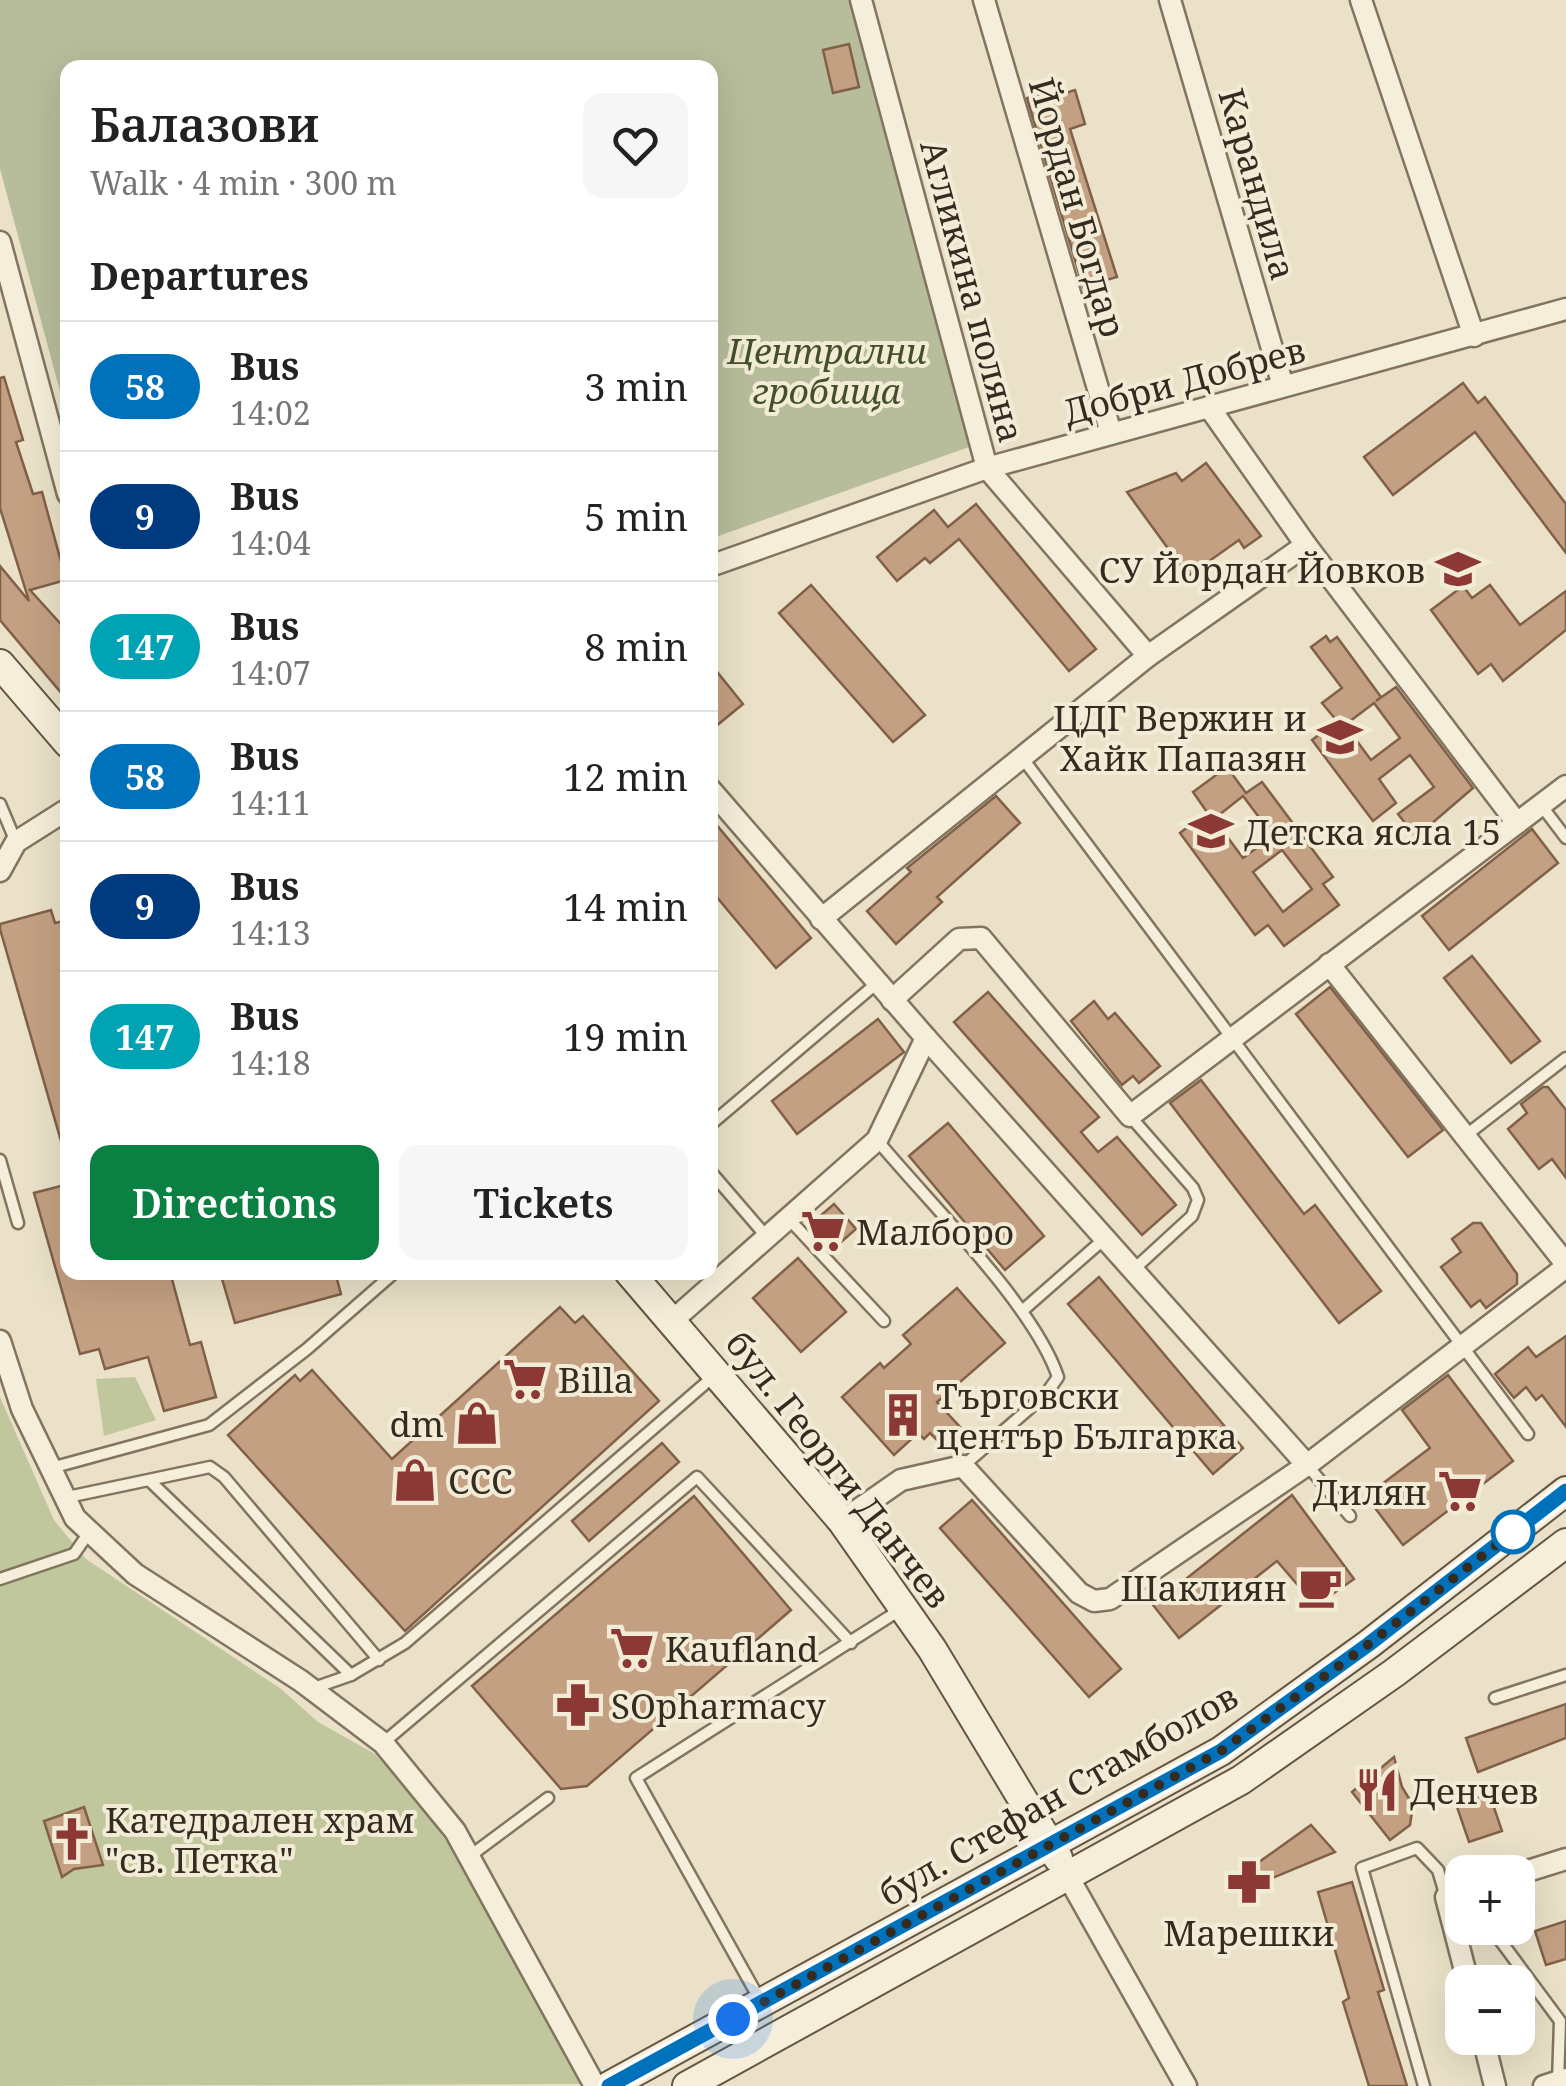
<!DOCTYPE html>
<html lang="en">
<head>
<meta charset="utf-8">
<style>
  :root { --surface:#fff; --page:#f6f6f6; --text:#222; --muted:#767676; --line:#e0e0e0; --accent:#0b8043 }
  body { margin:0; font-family:"Noto Serif",serif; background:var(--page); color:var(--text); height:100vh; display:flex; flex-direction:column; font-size:38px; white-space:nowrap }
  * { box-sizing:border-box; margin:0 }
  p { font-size:32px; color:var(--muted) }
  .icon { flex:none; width:55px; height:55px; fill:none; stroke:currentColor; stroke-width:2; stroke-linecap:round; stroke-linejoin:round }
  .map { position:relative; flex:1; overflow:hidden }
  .side { position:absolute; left:60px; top:60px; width:658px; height:1220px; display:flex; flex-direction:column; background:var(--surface); border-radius:20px; box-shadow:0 10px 40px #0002 }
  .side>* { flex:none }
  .badge { padding:0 20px; border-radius:32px; font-size:35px; line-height:65px }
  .controls { position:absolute; left:1445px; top:1855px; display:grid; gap:20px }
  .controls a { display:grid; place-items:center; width:90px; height:90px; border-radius:20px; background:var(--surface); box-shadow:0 10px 40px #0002; font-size:50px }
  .you { position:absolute; width:50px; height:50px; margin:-25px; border:8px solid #fff; border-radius:50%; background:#1a73e8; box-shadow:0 0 0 15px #1a73e833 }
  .map>.badge { position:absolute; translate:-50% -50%; box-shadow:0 0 0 5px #fff }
  h2 { padding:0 30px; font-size:38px; line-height:90px }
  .round { display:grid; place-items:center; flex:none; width:105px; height:105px; border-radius:20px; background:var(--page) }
  .headline { display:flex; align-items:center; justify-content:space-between; height:170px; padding:0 30px }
  h1 { font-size:48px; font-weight:600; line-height:75px }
  .primary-button { display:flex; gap:20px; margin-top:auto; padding:20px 30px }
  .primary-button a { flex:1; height:115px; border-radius:20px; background:var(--accent); color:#fff; font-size:40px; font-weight:600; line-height:115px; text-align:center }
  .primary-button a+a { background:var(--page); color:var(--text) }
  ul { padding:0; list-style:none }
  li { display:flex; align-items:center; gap:30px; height:130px; padding:0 30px; border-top:2px solid var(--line) }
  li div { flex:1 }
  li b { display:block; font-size:38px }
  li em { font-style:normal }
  li .badge { min-width:110px; font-weight:700; text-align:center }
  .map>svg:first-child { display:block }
  .green { fill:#c0c79c }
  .cemetery { fill:#b7bd9b }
  .building { fill:#c4a082; stroke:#806047; stroke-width:2.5; fill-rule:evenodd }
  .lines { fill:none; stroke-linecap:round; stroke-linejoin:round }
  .lane-casing { stroke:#83745f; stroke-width:15 }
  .street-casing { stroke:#83745f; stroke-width:25 }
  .secondary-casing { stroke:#655542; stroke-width:32 }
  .lane { stroke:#f5eeda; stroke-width:10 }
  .street { stroke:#f5eeda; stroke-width:20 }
  .secondary { stroke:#f5eeda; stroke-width:28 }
  .line-casing { stroke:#fff; stroke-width:22 }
  .line { stroke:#0072bc; stroke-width:15 }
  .walk { stroke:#352c21; stroke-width:10; stroke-dasharray:0 18 }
  .stop-dot { fill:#fff; stroke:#0072bc; stroke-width:5 }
  .labels { text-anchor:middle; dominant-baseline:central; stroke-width:8; stroke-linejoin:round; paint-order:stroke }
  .street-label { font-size:35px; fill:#352c21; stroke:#f2ebd6 }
  .park-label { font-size:35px; font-style:italic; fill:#44502a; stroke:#f2ebd6 }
  .poi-label { font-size:35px; fill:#352c21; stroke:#f2ebd6; text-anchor:start }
</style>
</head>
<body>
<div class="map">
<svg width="1566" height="2086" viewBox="0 0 1566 2086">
  <rect width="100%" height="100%" fill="#eae1c8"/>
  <!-- green -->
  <g class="green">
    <path d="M135 1377 156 1420 104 1436 96 1379Z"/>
    <path d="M0 1397 54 1520 86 1559 281 1689 318 1722 375 1754 412 1794 452 1849 583 2084 0 2086Z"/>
  </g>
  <!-- cemetery -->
  <path class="cemetery" d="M0 0H849L969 447 710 539V68H68L67 417 0 169Z"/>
  <!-- building -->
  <g class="building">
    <path d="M849 44 859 87 833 93 823 50Z"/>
    <path d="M1075 90 1085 124 1070 129 1117 277 1083 287 1027 98 1045 93 1046 99Z"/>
    <path d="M4 377 23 440 16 442 33 494 42 492 66 580 30 590 68 632V701L0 620V566L29 601 0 508V378Z"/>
    <path d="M1463 383 1478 403 1485 397 1566 504V553L1475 432 1393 495 1364 457Z"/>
    <path d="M1206 463 1261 536 1244 548 1239 540 1188 576 1127 492 1176 473 1182 481Z"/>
    <path d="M976 504 1096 649 1069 671 959 539 930 563 925 558 897 581 877 557 934 510 948 527Z"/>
    <path d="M811 585 925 715 893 742 779 613Z"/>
    <path d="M1490 585 1520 625 1566 591V630L1503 681 1491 664 1478 674 1431 610 1463 586 1472 598Z"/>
    <path d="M1326 636 1330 642 1337 637 1381 697 1376 701 1396 687 1473 788 1416 837 1398 814 1434 787 1410 755 1379 779 1396 803 1373 821 1312 740 1337 721 1322 703 1342 688 1311 647ZM1374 703 1400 738 1371 760 1345 725Z"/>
    <path d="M710 663 743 704 710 731Z"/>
    <path d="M1227 767 1246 793 1262 782 1333 877 1323 884 1339 905 1284 946 1268 925 1255 935 1180 833 1207 812 1193 792ZM1243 796 1273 836 1243 858 1214 819ZM1282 850 1312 889 1283 912 1253 872Z"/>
    <path d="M996 796 1020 823 937 897 942 902 896 944 867 911 911 872 907 868Z"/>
    <path d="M710 817 811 938 776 968 710 889Z"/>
    <path d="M1532 829 1558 863 1449 950 1422 916Z"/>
    <path d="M51 910 55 923 68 920V1148H63L0 929V924Z"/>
    <path d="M1472 956 1540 1041 1511 1063 1444 978Z"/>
    <path d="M1330 987 1443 1130 1408 1157 1296 1014Z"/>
    <path d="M988 992 1099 1117 1081 1132 1098 1152 1117 1137 1176 1205 1142 1235 954 1022Z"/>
    <path d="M1094 1001 1108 1019 1115 1013 1160 1066 1139 1083 1133 1076 1122 1085 1071 1021Z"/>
    <path d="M878 1019 904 1052 797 1134 772 1101Z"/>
    <path d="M1201 1080 1304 1214 1315 1205 1381 1291 1339 1323 1170 1103Z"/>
    <path d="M1543 1087H1548L1566 1110V1178L1552 1159 1539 1169 1508 1129 1527 1113 1521 1104Z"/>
    <path d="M948 1123 1044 1236 1005 1270 909 1156Z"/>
    <path d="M68 1184V1272H170L190 1345 201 1342 216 1397 164 1411 148 1357 105 1369 99 1349 80 1354 34 1193Z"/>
    <path d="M834 1204 856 1229 831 1251 816 1230 818 1218Z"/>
    <path d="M1473 1223H1481L1517 1274V1284L1486 1308 1480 1300 1471 1307 1441 1267 1461 1252 1452 1239Z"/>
    <path d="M798 1258 846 1312 801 1352 753 1298Z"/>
    <path d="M220 1272H335L341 1294 235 1323Z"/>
    <path d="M1099 1277 1243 1448 1213 1474 1068 1304Z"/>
    <path d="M957 1288 1005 1343 937 1402 960 1427 941 1444 930 1433 924 1439 918 1433 894 1455 842 1397 880 1363 884 1368 911 1344 903 1335Z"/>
    <path d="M560 1307 575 1323 583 1316 659 1401 405 1631 228 1435 295 1375 300 1381 312 1370 392 1459Z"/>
    <path d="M1566 1336V1427L1542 1395 1536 1400 1526 1387 1514 1398 1495 1374 1528 1347 1536 1357Z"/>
    <path d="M1448 1375 1513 1461 1403 1545 1366 1496 1430 1448 1402 1410Z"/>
    <path d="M662 1443 679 1462 589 1541 572 1521Z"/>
    <path d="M1292 1495 1354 1579 1324 1600 1307 1596 1277 1561 1179 1638 1153 1605Z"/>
    <path d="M694 1496 791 1610 587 1786 561 1789 472 1686Z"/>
    <path d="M972 1500 1121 1669 1089 1697 940 1528Z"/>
    <path d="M1566 1704V1738L1478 1772 1466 1738Z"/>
    <path d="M1394 1757 1402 1787 1413 1805 1410 1825 1390 1840 1352 1792Z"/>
    <path d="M1489 1793 1502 1831 1469 1842 1456 1804Z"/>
    <path d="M84 1807 103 1865 74 1869 62 1877 44 1821Z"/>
    <path d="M1311 1825 1335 1852 1258 1884 1252 1867Z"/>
    <path d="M1352 1882 1384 1990 1378 1992 1407 2086H1369L1343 2002 1349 1998 1318 1892Z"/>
    <path d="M1566 1921V1959L1546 1965 1535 1931Z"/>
  </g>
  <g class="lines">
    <!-- lane casing -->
    <g class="lane-casing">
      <g id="lane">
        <path d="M1021 756 1528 1434"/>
        <path d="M0 804 16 842"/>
        <path d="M1541 805 1566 838"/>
        <path d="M1130 1116 1193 1188 1198 1200 1192 1216 1132 1271"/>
        <path d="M710 1125 877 983"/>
        <path d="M1465 1136 1566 1058"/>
        <path d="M877 1140C928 1202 1034 1305 1058 1377L1046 1394 963 1466"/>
        <path d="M0 1160 18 1223"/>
        <path d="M710 1171 766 1236"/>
        <path d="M788 1218 884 1321"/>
        <path d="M1022 1311 1103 1240"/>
        <path d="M1307 1465 1350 1516"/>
        <path d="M51 1468 209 1425 307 1349 395 1272"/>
        <path d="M151 1482 351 1675"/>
        <path d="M63 1498 210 1467 224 1477 379 1660"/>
        <path d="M0 1579 74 1554 88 1534"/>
        <path d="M311 1689 351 1675 405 1643 714 1376"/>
        <path d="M1495 1698 1566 1675"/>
        <path d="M383 1743 697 1477 851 1643"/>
        <path d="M470 1856 548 1798"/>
        <path d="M1491 1928 1560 2021 1558 2082"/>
        <path d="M761 2002 636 1778 903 1608"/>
        <path d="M1424 2086 1362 1868 1417 1848 1438 1870 1446 1897"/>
      </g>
    </g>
    <!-- street casing -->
    <g class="street-casing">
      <g id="street">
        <path d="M984 0 1111 433"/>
        <path d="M1170 0 1283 386"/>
        <path d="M1361 0 1474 336"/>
        <path d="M0 242 68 494"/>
        <path d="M1209 407 1306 545 1517 823"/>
        <path d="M710 566 987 468 1566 309"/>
        <path d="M1148 656 1306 545"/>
        <path d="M0 871 16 842 68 809"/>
        <path d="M821 919 1148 656 987 468 861 0"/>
        <path d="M1329 964 1566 1264"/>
        <path d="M892 1000 959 939 981 938 1130 1116 1566 786"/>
        <path d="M926 1038 1307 1465 1566 1267"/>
        <path d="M672 1321 877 1140 926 1038 710 789"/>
        <path d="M0 1341 22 1409 75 1518 135 1574 301 1681 383 1743 455 1831 595 2086"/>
        <path d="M842 1521 901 1480 963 1466 1079 1593 1094 1601 1110 1599 1307 1465"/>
        <path d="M1066 1873 1186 2086"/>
        <path d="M1518 1874 1566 1859"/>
        <path d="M1462 1892 1446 1897 1468 1982"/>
        <path d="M1483 2038 1495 2086"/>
        <path d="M1544 2086 1566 2079"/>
      </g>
    </g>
    <!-- secondary casing -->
    <g class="secondary-casing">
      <g id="secondary">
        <path d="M0 664 68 743"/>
        <path d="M629 1272 842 1521 932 1649 1058 1858"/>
        <path d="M609 2086 1221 1751 1369 1644 1566 1491"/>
        <path d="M687 2086 1241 1780 1394 1673 1566 1543"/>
      </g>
    </g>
    <!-- lane -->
    <use href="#lane" class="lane"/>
    <!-- street -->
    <use href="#street" class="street"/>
    <!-- secondary -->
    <use href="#secondary" class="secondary"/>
  </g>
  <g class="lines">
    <!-- line casing -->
    <g class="line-casing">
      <path id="line" d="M609 2086 1221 1751 1369 1644 1566 1491"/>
    </g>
    <!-- line -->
    <use href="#line" class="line"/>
    <!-- walk -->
    <path class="walk" d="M733 2019 1221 1751 1369 1644 1513 1532"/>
  </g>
  <!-- icons -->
  <defs>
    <g id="school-bare" transform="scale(3.45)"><path d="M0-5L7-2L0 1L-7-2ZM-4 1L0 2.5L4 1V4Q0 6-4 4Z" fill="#8c3935" stroke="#f2ebd6" stroke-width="2.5" paint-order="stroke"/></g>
    <g id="supermarket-bare" transform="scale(3.45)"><path d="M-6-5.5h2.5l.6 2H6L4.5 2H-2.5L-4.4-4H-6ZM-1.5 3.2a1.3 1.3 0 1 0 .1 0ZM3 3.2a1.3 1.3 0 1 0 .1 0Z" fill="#8c3935" stroke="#f2ebd6" stroke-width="2.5" paint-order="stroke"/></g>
    <g id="building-bare" transform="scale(3.45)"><path d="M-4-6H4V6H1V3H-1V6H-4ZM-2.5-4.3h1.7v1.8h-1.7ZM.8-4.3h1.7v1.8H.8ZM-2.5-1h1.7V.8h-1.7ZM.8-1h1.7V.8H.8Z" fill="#8c3935" stroke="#f2ebd6" stroke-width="2.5" paint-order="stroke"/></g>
    <g id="shop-bare" transform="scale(3.45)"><path d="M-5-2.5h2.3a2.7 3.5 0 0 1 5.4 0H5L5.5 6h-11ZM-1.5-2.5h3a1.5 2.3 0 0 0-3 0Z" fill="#8c3935" stroke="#f2ebd6" stroke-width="2.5" paint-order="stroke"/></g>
    <g id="cafe-bare" transform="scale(3.45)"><path d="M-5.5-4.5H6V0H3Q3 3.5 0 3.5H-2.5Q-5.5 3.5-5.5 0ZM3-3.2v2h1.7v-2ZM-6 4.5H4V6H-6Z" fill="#8c3935" stroke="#f2ebd6" stroke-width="2.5" paint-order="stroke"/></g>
    <g id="pharmacy-bare" transform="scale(3.45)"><path d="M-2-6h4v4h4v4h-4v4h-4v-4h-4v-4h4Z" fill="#8c3935" stroke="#f2ebd6" stroke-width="2.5" paint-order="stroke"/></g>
    <g id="restaurant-bare" transform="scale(3.45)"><path d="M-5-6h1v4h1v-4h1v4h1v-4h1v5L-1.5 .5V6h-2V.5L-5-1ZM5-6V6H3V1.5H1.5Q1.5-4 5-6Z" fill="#8c3935" stroke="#f2ebd6" stroke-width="2.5" paint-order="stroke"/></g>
    <g id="church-bare" transform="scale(3.45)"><path d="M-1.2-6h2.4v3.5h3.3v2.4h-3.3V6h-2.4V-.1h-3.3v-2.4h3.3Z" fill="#8c3935" stroke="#f2ebd6" stroke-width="2.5" paint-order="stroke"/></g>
  </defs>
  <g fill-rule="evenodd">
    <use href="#school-bare" x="1458" y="569"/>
    <use href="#school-bare" x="1340" y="737"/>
    <use href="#school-bare" x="1211" y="831"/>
    <use href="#supermarket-bare" x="823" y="1231"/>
    <use href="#supermarket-bare" x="525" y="1379"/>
    <use href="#building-bare" x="903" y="1415"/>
    <use href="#shop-bare" x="477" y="1423"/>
    <use href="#shop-bare" x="415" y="1480"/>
    <use href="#supermarket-bare" x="1460" y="1491"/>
    <use href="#cafe-bare" x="1320" y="1587"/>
    <use href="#supermarket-bare" x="632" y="1648"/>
    <use href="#pharmacy-bare" x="578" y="1705"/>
    <use href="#restaurant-bare" x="1377" y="1790"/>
    <use href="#church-bare" x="72" y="1839"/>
    <use href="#pharmacy-bare" x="1249" y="1882"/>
  </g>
  <!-- markers -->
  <circle class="stop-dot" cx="1513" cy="1532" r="20"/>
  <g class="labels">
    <!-- street labels -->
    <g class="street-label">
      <text transform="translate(1258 184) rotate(74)">Карандила</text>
      <text transform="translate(1078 207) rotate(74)">Йордан Богдар</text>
      <text transform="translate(973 291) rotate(75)">Агликина поляна</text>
      <text transform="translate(1184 380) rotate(-15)">Добри Добрев</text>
      <text transform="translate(839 1469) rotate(52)">бул. Георги Данчев</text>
      <text transform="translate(1058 1794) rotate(-30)">бул. Стефан Стамболов</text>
    </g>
    <!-- park labels -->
    <g class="park-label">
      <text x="827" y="350">Централни<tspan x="827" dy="40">гробища</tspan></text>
    </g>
    <!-- poi labels -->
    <g class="poi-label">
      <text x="1425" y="569" text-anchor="end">СУ Йордан Йовков</text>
      <text x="1307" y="717" text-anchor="end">ЦДГ Вержин и<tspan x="1307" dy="40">Хайк Папазян</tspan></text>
      <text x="1244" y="831">Детска ясла 15</text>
      <text x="856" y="1231">Малборо</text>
      <text x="558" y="1379">Billa</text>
      <text x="936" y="1395">Търговски<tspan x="936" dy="40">център Българка</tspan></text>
      <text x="444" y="1423" text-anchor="end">dm</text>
      <text x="448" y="1480">CCC</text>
      <text x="1427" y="1491" text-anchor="end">Дилян</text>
      <text x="1287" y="1587" text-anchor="end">Шаклиян</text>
      <text x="665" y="1648">Kaufland</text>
      <text x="611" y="1705">SOpharmacy</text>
      <text x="1410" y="1790">Денчев</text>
      <text x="105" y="1819">Катедрален храм<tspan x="105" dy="40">"св. Петка"</tspan></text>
      <text x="1249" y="1932" text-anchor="middle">Марешки</text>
    </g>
  </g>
</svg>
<div class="controls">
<a>+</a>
<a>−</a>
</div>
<div class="you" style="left:733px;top:2019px"></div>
<section class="side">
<div class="headline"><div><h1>Балазови</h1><p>Walk · 4 min · 300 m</p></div><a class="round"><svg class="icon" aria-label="heart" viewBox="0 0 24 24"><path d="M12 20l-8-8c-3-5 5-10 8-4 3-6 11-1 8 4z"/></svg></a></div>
<h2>Departures</h2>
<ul>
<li><span class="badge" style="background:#0072bc;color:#fff">58</span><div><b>Bus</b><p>14:02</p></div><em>3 min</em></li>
<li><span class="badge" style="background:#003b80;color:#fff">9</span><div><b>Bus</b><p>14:04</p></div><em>5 min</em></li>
<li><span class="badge" style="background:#00a3b4;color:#fff">147</span><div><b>Bus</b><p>14:07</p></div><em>8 min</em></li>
<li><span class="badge" style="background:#0072bc;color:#fff">58</span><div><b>Bus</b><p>14:11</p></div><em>12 min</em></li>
<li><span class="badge" style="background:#003b80;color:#fff">9</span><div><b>Bus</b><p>14:13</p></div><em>14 min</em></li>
<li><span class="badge" style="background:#00a3b4;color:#fff">147</span><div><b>Bus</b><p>14:18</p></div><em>19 min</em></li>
</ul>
<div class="primary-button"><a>Directions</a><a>Tickets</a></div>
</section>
</div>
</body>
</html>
